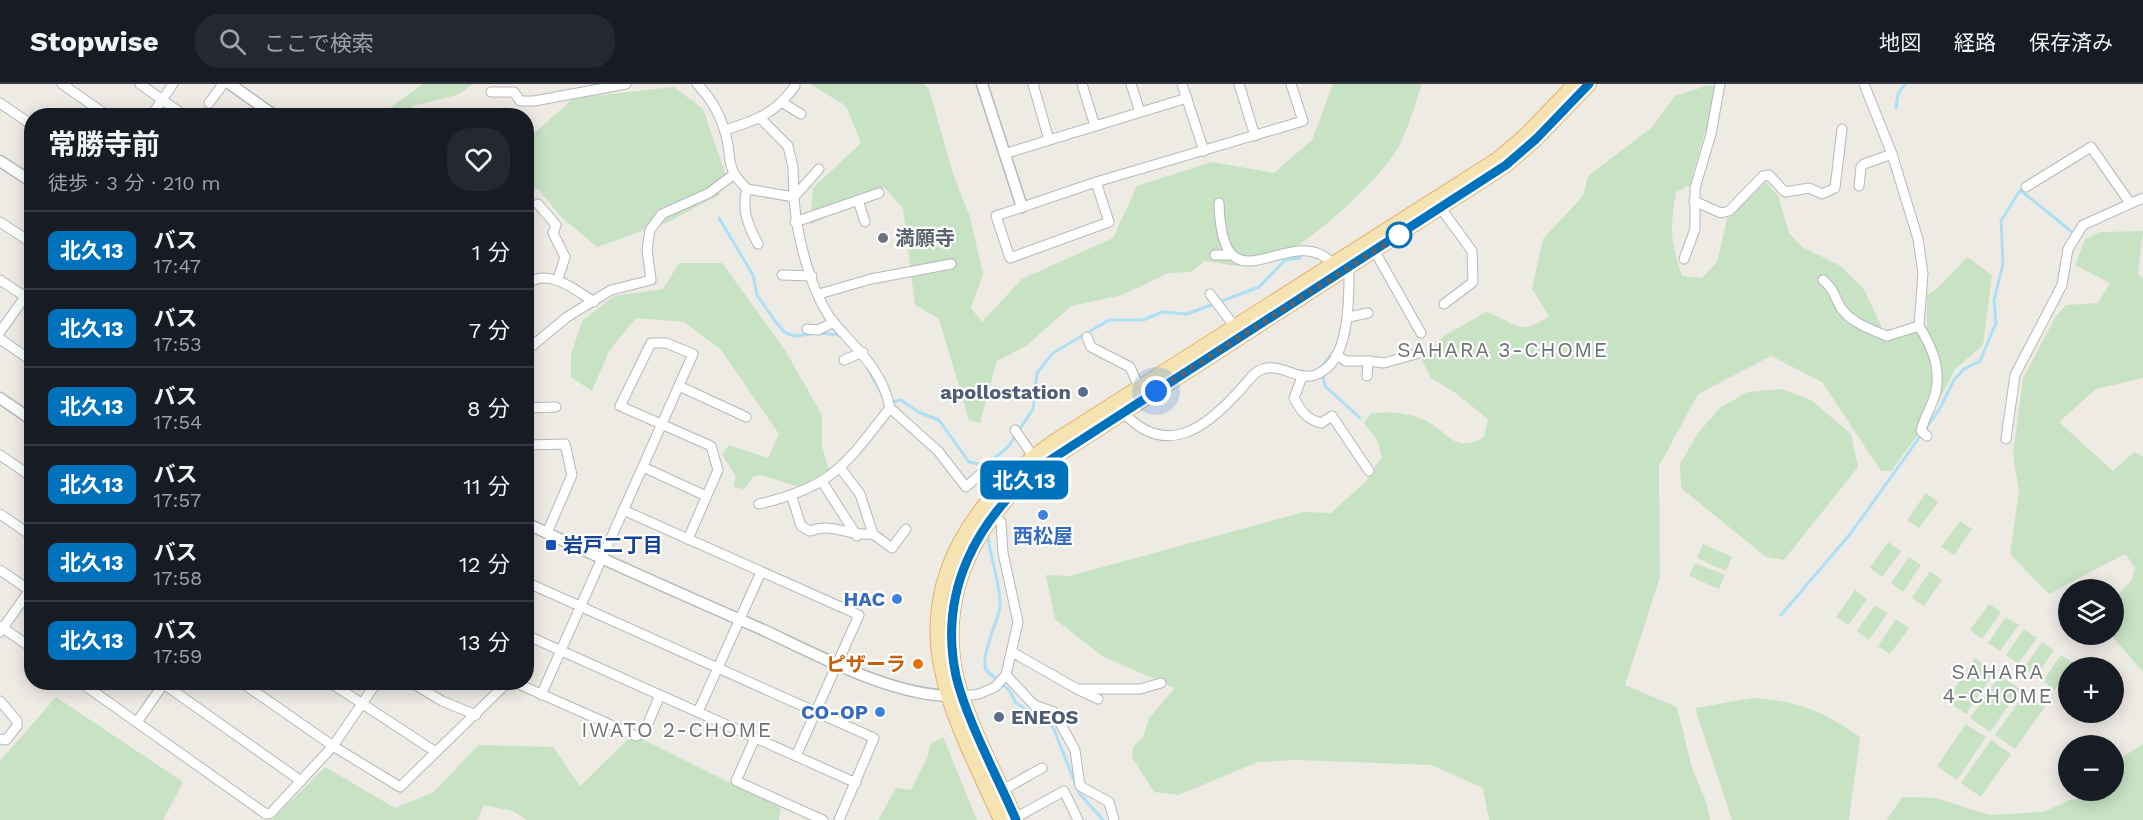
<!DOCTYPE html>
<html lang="ja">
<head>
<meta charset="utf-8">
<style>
  :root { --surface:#171b24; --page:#242831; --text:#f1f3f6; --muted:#9ea1a6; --line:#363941 }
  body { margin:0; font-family:"Work Sans","Noto Sans JP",sans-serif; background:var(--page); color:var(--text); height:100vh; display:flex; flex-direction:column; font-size:22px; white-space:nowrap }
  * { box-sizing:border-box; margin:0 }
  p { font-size:20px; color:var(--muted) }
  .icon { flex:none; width:33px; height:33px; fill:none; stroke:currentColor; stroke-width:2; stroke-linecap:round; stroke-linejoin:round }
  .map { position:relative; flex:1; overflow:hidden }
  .details { position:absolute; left:24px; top:24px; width:510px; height:582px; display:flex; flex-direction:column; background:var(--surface); border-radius:24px; box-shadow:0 3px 15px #0003 }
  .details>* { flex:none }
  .badge { padding:0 12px; border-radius:9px; font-size:21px; line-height:39px }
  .fabs { position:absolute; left:2058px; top:495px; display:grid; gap:12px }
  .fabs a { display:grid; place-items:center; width:66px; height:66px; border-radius:50%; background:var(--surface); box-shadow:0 3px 15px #0003; font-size:30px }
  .you { position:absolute; width:30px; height:30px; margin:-15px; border:4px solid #fff; border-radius:50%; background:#1a73e8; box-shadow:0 0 0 9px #1a73e833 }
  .map>.badge { position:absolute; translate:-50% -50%; box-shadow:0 0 0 3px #fff }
  .round { display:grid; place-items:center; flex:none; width:63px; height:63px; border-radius:24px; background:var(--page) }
  .summary { display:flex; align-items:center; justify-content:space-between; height:102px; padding:0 24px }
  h1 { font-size:28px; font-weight:700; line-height:45px }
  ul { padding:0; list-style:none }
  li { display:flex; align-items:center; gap:18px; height:78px; padding:0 24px; border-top:2px solid var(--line) }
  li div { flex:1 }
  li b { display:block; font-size:22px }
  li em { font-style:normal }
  li .badge { min-width:66px; font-weight:700; text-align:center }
  header { display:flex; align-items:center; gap:36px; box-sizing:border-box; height:84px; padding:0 30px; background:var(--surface); border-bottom:2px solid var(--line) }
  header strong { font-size:28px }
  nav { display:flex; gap:33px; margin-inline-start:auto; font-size:21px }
  .search { width:420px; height:54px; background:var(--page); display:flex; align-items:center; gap:15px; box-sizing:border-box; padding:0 21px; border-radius:24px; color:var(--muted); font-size:22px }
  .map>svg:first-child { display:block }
  .green { fill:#c8e2c4 }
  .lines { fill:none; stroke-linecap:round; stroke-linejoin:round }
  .stream { stroke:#addff6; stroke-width:3 }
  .minor-casing { stroke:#b5b8ba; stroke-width:11 }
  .tertiary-casing { stroke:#b5b8ba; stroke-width:13 }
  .primary-casing { stroke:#e2b26a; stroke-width:16 }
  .minor { stroke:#fff; stroke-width:9 }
  .tertiary { stroke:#fff; stroke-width:10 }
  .primary { stroke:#f6e3b2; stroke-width:14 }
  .line-casing { stroke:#fff; stroke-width:14 }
  .line { stroke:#0072bc; stroke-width:9 }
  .walk { stroke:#5d6164; stroke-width:6; stroke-dasharray:0 10.8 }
  .stop-dot { fill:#fff; stroke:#0072bc; stroke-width:3 }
  .worship-dot { fill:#6b7280; stroke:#fff; stroke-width:2 }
  .service-dot { fill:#5c6f8a; stroke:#fff; stroke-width:2 }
  .shop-dot { fill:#3f7fe0; stroke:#fff; stroke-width:2 }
  .transit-dot { fill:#1a4fb4; stroke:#fff; stroke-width:2 }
  .food-dot { fill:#e8710a; stroke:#fff; stroke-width:2 }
  .labels { text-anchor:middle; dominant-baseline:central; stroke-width:4.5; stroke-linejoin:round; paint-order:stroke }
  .worship-label { font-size:20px; font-weight:bold; fill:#5b616d; stroke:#fff; text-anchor:start }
  .service-label { font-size:20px; font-weight:bold; fill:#4e5e75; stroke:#fff; text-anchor:end }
  .shop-label { font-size:20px; font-weight:bold; fill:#366cbe; stroke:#fff; text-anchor:end }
  .transit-label { font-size:20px; font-weight:bold; fill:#164399; stroke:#fff; text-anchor:start }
  .food-label { font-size:20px; font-weight:bold; fill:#c56008; stroke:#fff; text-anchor:end }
  .neighbourhood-label { font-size:21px; letter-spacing:1.5px; fill:#6e7376; stroke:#fff }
</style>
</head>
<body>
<header>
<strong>Stopwise</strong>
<div class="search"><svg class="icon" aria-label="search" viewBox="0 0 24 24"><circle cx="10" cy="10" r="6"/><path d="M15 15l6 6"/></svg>ここで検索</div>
<nav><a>地図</a><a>経路</a><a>保存済み</a></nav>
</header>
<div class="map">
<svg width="2143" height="736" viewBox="0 0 2143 736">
  <rect width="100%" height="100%" fill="#eeebe5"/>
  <!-- green -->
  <g class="green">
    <path d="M423 0H473L457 11 412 22 415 31H384V28Z"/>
    <path d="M810 0H923L929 5 953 90 970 133 983 190 971 224 982 238 1022 195 1113 154 1137 102 1212 78 1274 89 1312 56 1333 0H1422C1415 20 1409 42 1400 60 1383 95 1293 177 1255 182 1239 184 1220 179 1205 177L1191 188 1169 189 1122 211 1071 222 1026 262 997 277 980 339 969 336 939 235 915 221 903 124 884 103 810 141 813 104 861 59 846 22Z"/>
    <path d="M1709 1 1724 6 1703 54 1690 101 1676 108C1670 145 1670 156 1682 192L1702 194 1717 178 1727 135 1765 97 1778 112 1789 149 1802 163 1839 181 1864 205 1883 246 1927 243V211L1938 204 1967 173 1992 191 1983 261 1955 285 1930 334 1891 387H1881L1822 298 1771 272 1698 310 1659 382 1660 493 1625 601 1677 623 1692 684 1707 720 1710 736H1489L1483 704 1431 681 1296 676 1258 678 1178 711 1154 708 1132 673 1133 663 1143 653 1149 634 1175 604 1102 572 1055 535 1046 491 1070 492 1304 428 1331 429 1365 398 1382 373 1377 356 1364 339 1371 329C1389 328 1404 328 1422 335 1449 346 1452 371 1484 353L1488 335 1454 308 1431 294 1421 275 1444 252 1486 228C1515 237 1518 254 1549 232L1532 205 1543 155 1583 112 1588 92 1651 44 1675 12Z"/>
    <path d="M674 3 703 25 726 91 719 111 668 138 597 163 561 133 538 105 527 103 526 48 532 51 574 14Z"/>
    <path d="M2143 147 2138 190 2143 194V294L2096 305 2059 338 2113 387 2134 368 2143 373V588L2111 551 2114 517 2132 495 2135 483 2125 470 2049 510 2010 470 2019 408 2013 370 2023 294 2056 232 2066 221 2098 219 2110 199 2075 181 2085 155 2100 148Z"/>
    <path d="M679 179H722L785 266 822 331V362L829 386 799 403 761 391 754 392 744 405 733 403 736 393 722 370 729 361 768 374 779 350 721 266 684 238 636 234 609 267 592 307 571 293V271L582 237 614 212 663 205Z"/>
    <path d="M1781 305 1811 316 1851 350 1858 383 1784 476 1766 473 1681 404 1680 380 1698 349 1721 323 1748 308Z"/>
    <path d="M1926 409 1938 418 1919 444 1907 436Z"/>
    <path d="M1960 437 1972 445 1954 471 1941 463Z"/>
    <path d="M1888 458 1901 467 1882 493 1870 484Z"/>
    <path d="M1703 460 1732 473 1726 487 1697 474Z"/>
    <path d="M1909 473 1921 481 1903 508 1891 499Z"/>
    <path d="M1695 479 1725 491 1719 505 1689 492Z"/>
    <path d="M1930 487 1942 496 1924 522 1912 514Z"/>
    <path d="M1855 506 1867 515 1848 541 1836 533Z"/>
    <path d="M1989 520 2001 528 1982 555 1970 546Z"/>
    <path d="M1875 521 1888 529 1869 556 1857 547Z"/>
    <path d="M2006 533 2019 541 2000 567 1988 559Z"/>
    <path d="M1896 535 1909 544 1890 570 1878 562Z"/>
    <path d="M2024 545 2037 554 2018 580 2006 571Z"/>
    <path d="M2042 558 2054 566 2036 593 2024 584Z"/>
    <path d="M2061 571 2074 580 2055 606 2043 597Z"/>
    <path d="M1975 574 1995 588 1966 630 1946 617Z"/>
    <path d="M2000 591 2020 605 1990 648 1970 634Z"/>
    <path d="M2025 609 2045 623 2015 665 1995 651Z"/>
    <path d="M56 613 183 698 163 736H0V677Z"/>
    <path d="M1753 614C1798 617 1823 627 1860 653L1849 736H1732L1695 624Z"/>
    <path d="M1966 640 1986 653 1957 696 1937 682Z"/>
    <path d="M943 653 977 736H878L896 704 911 706 928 672 930 660Z"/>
    <path d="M627 656H644L781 724 779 736H526L513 727 484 721 477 736H272L325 683 395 724 434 708 478 661 553 663 580 702Z"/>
    <path d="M1991 656 2011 670 1981 713 1961 699Z"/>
    <path d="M2143 660V736H1887L1902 713 1936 714 1989 731 2043 728 2070 716 2095 713 2097 707 2114 706V678Z"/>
  </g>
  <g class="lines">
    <!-- stream -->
    <g class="stream">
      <path d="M1896 24 1898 10 1905 0"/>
      <path d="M719 134 753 191 757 211 775 237 784 248 794 252 811 250"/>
      <path d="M818 249 841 251"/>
      <path d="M1322 282 1333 269"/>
      <path d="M867 283 884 314"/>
      <path d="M1322 288 1325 302 1360 334"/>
      <path d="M891 318 901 316 918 328 939 336 969 378 979 380 996 373 1008 363 1033 325 1037 289 1053 269 1109 236H1143L1162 228 1187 230 1259 203 1285 176 1300 174"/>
      <path d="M988 454C990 470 1002 509 1000 523 997 540 980 572 986 586L1009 606 1016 619 1053 643 1079 709 1103 736"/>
      <path d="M1781 531 1851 449 1939 326 1954 296 1964 285 1980 277 1996 239 1994 216 2003 180 2001 137 2020 106 2072 148"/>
    </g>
    <!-- minor casing -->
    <g class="minor-casing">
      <g id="minor">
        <path d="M62 0 108 32"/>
        <path d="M140 0 185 32"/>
        <path d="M697 0C709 12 719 28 724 45 734 73 722 81 747 105 741 124 748 142 758 160"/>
        <path d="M1033 0 1049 56"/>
        <path d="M1082 0 1095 42"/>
        <path d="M1131 0 1140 28"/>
        <path d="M1182 0 1204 67"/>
        <path d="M1239 0 1255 52"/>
        <path d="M1864 0 1892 70 1918 155 1923 189 1919 242"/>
        <path d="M491 8H514L520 17H534L626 0"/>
        <path d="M0 19 32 41"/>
        <path d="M209 19 223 0"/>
        <path d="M783 19 801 30"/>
        <path d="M151 32 173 0"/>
        <path d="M761 35 788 62 793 83 794 113 819 85"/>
        <path d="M725 46C757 36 775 30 795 2"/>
        <path d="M1004 70 1187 14"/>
        <path d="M1096 98 1109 138 1010 174 996 132 1096 98 1303 37 1291 0"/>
        <path d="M1859 102 1861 83 1864 80 1892 70"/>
        <path d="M2026 103 2091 63 2130 119"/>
        <path d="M747 105 794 113C796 150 811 211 835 240 858 266 883 288 890 324 845 381 833 403 759 420"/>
        <path d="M858 116 865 138"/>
        <path d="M1694 117 1721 129 1729 127 1763 92 1769 91 1785 108 1809 104 1822 110 1835 104 1842 45"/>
        <path d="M1219 119C1222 235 1291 133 1333 180"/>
        <path d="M1437 119 1472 167 1473 198 1444 220"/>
        <path d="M538 120 556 141 553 149 565 173 558 195"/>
        <path d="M0 138 32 159"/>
        <path d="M795 138 879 109"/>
        <path d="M1374 166 1421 249"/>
        <path d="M1215 171H1229"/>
        <path d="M1684 175 1695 145V104L1711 50 1720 0"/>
        <path d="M782 191 812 192"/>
        <path d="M0 196 32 217"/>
        <path d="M1823 196C1834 205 1834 212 1841 224 1850 238 1872 246 1887 252L1919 242C1932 263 1942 285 1935 311 1932 321 1924 334 1921 347L1927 352"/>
        <path d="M526 201C547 182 576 206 594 218"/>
        <path d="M819 210 871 195 951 180"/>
        <path d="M1210 210 1235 243"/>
        <path d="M1349 233 1368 229"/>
        <path d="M807 245 818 246 834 238"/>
        <path d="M0 248 32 203"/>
        <path d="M1087 253 1091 263 1130 283 1139 303"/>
        <path d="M0 255 32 277"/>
        <path d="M526 267 567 233 611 206 651 196 647 166 650 146 662 130 709 109 733 91"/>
        <path d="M1336 271 1346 277H1368L1367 292"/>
        <path d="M844 276 863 268"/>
        <path d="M1368 277 1384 279 1419 269"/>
        <path d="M1302 293 1294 314C1301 327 1306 335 1321 339L1332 332 1369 387"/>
        <path d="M679 302 746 333"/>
        <path d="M526 324 556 323"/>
        <path d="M890 324 938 367 966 403 989 382 1010 399"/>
        <path d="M1123 328C1166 375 1206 344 1240 306 1247 299 1254 287 1263 285 1287 278 1303 306 1328 283 1350 262 1349 211 1349 182"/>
        <path d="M1015 346 1033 372"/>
        <path d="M2006 355 2015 291 2062 201 2068 165 2083 141 2143 114"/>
        <path d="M526 361 565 360 572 391 547 449"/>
        <path d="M0 371 32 393"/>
        <path d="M643 383 706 412"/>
        <path d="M841 385 860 410 873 450 892 464 906 445"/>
        <path d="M823 399 857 452"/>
        <path d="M792 413 801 442 810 447C834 438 849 453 873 450"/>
        <path d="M623 426 859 531 796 672"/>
        <path d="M0 430 32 452"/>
        <path d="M0 486 32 508"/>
        <path d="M526 498 874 654 839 736"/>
        <path d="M0 542 32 564"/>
        <path d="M0 548 32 503"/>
        <path d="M526 551 856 699"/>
        <path d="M1012 568 1077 605H1140L1161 599"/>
        <path d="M1006 591 1034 621 1054 628 1075 666 1080 702 1109 718 1114 736"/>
        <path d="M80 598 266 730 271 729 333 662 377 598"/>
        <path d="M161 598 301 697"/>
        <path d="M241 598 333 662 400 703 508 598"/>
        <path d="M329 598 436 668"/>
        <path d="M411 598 442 617 476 631"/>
        <path d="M514 598 636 652 644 649 660 611"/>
        <path d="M1079 606 1098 615"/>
        <path d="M541 611C592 497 642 383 693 270L666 259H651L620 322 711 362 718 386 688 455"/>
        <path d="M963 612 979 610 995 603 1006 591 1018 538 1003 469 1001 438 993 430"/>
        <path d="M0 617 17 637V642L6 656 0 655"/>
        <path d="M698 628 761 488"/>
        <path d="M137 638 165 598"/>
        <path d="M755 654 736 697 823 736"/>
        <path d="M1003 706 1042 684"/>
        <path d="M1015 734 1064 707 1078 736"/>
      </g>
    </g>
    <!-- tertiary casing -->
    <g class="tertiary-casing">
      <g id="tertiary">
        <path d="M230 0 275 32"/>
        <path d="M982 0 1022 123"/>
        <path d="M0 77 32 98"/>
        <path d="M0 314 32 336"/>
        <path d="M526 439C603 476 681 510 759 544 816 570 892 613 955 612"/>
      </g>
    </g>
    <!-- primary casing -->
    <g class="primary-casing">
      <g id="primary">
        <path d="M1001 736C980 688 953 639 942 587 921 491 977 412 1052 359L1498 75 1528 49 1575 0"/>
        <path d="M1016 736C998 694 966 635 956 592 938 506 977 436 1041 382L1506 81 1536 55 1589 0"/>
      </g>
    </g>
    <!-- minor -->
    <use href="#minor" class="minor"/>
    <!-- tertiary -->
    <use href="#tertiary" class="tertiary"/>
    <!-- primary -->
    <use href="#primary" class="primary"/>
  </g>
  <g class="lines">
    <!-- line casing -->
    <g class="line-casing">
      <path id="line" d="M1016 736C998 694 966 635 956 592 938 506 977 436 1041 382L1506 81 1536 55 1589 0"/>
    </g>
    <!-- line -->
    <use href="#line" class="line"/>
    <!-- walk -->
    <path class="walk" d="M1156 307 1399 151"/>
  </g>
  <!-- markers -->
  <circle class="stop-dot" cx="1399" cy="151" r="12"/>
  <circle class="worship-dot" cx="883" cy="154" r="6"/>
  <g class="service-dot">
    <circle cx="1083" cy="308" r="6"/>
    <circle cx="999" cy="633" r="6"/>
  </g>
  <g class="shop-dot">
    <circle cx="1043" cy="431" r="6"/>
    <circle cx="897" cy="515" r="6"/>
    <circle cx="880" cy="628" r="6"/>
  </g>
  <rect class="transit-dot" x="545" y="455" width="12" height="12" rx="3"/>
  <circle class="food-dot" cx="918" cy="580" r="6"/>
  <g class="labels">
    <!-- worship labels -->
    <g class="worship-label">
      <text x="895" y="154">満願寺</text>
    </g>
    <!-- service labels -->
    <g class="service-label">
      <text x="1071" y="308">apollostation</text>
      <text x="1011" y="633" text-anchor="start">ENEOS</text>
    </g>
    <!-- shop labels -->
    <g class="shop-label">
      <text x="1043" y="452" text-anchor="middle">西松屋</text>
      <text x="885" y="515">HAC</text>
      <text x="868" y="628">CO-OP</text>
    </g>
    <!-- transit labels -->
    <g class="transit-label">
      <text x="563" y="461">岩戸二丁目</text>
    </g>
    <!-- food labels -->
    <g class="food-label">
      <text x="906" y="580">ピザーラ</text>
    </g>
    <!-- neighbourhood labels -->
    <g class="neighbourhood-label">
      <text x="1503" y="265">SAHARA 3-CHOME</text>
      <text x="1998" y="587">SAHARA<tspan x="1998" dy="24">4-CHOME</tspan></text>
      <text x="677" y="645">IWATO 2-CHOME</text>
    </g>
  </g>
</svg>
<div class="fabs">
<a><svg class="icon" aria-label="layers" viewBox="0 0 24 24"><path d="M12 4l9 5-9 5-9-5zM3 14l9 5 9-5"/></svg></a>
<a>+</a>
<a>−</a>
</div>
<div class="you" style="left:1156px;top:307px"></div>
<b class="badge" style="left:1024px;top:396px;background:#0072bc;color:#fff">北久13</b>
<section class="details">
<div class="summary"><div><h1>常勝寺前</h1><p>徒歩 · 3 分 · 210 m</p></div><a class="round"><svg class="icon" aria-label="heart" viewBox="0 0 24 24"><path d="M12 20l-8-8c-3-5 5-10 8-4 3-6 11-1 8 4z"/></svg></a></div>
<ul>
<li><span class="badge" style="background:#0072bc;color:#fff">北久13</span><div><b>バス</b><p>17:47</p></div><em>1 分</em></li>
<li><span class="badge" style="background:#0072bc;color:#fff">北久13</span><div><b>バス</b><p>17:53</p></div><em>7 分</em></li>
<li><span class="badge" style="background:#0072bc;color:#fff">北久13</span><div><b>バス</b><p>17:54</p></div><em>8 分</em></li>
<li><span class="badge" style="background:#0072bc;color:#fff">北久13</span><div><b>バス</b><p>17:57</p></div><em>11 分</em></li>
<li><span class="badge" style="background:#0072bc;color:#fff">北久13</span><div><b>バス</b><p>17:58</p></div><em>12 分</em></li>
<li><span class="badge" style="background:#0072bc;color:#fff">北久13</span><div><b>バス</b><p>17:59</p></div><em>13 分</em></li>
</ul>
</section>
</div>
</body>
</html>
